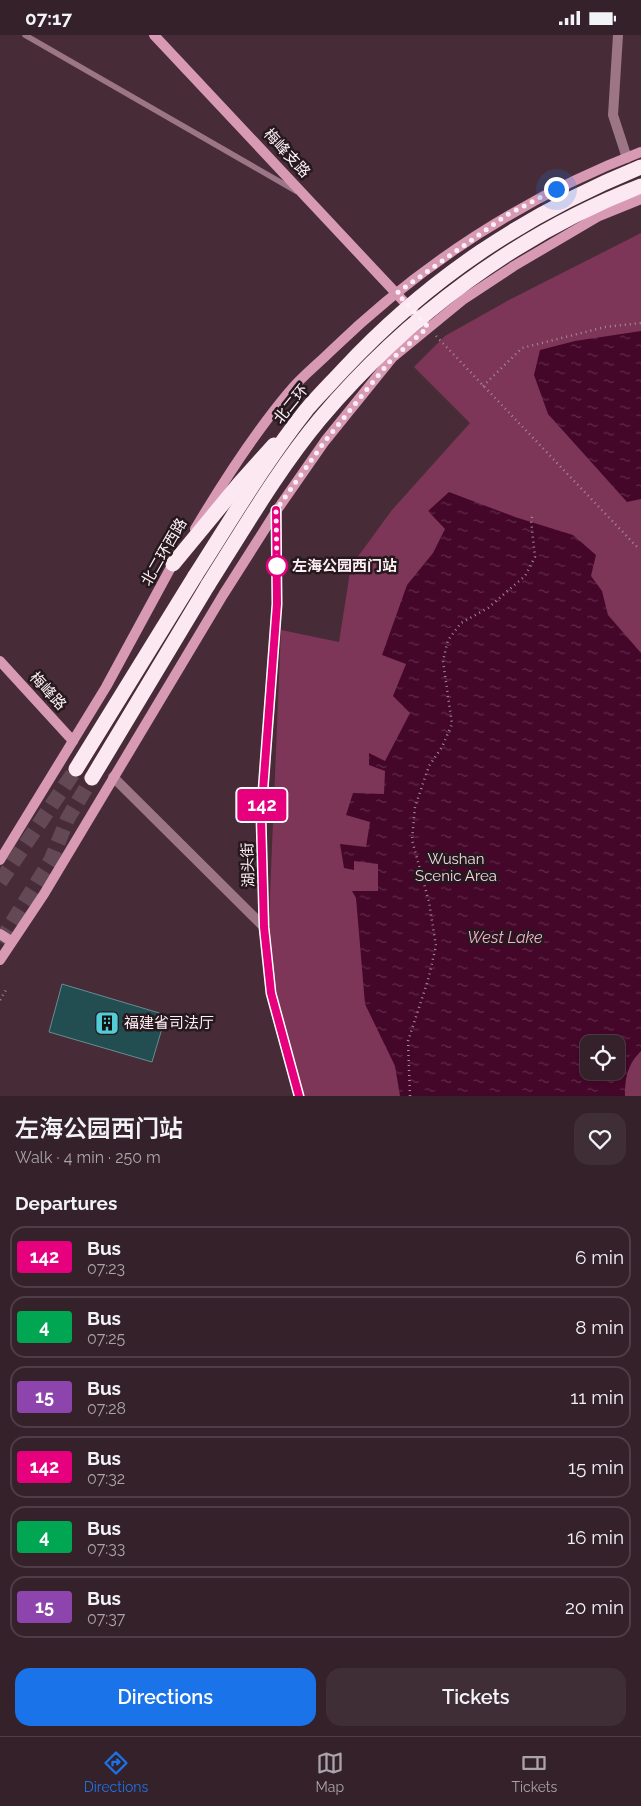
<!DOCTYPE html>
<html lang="en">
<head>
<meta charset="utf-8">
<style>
  :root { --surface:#35212a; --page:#402e36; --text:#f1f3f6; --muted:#aaa3a8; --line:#4f3e47; --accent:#1a73e8 }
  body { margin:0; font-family:Raleway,"Noto Sans SC",sans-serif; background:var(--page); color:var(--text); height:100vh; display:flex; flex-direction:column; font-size:19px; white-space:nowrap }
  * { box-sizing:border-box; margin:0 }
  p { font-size:16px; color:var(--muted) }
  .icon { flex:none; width:28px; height:28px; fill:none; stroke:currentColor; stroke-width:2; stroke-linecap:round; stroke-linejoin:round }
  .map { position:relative; height:1061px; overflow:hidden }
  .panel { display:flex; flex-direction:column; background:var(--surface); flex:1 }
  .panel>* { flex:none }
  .badge { padding:0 10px; border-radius:4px; font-size:18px; line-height:32px }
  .fabs { position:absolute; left:580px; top:1000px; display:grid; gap:10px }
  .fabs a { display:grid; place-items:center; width:45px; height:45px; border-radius:10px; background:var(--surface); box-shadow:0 1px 4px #0004,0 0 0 1px var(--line); font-size:25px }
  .you { position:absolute; width:25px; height:25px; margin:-12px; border:4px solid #fff; border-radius:50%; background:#1a73e8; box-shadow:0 0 0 8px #1a73e833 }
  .map>.badge { position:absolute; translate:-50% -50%; box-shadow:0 0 0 2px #fff }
  h2 { padding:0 15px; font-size:19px; line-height:45px }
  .round { display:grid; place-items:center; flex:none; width:52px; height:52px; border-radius:15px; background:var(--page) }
  .overview { display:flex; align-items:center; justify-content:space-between; height:85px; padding:0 15px }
  h1 { font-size:24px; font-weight:600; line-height:38px }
  .button { display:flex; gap:10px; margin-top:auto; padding:10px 15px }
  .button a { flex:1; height:58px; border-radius:15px; background:var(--accent); color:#fff; font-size:20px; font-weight:600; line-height:58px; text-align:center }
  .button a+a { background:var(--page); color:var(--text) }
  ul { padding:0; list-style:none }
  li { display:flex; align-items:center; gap:15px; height:62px; margin:0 10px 8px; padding:0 5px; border:2px solid var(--line); border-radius:15px }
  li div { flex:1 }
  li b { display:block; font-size:19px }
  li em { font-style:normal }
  li .badge { min-width:55px; font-weight:700; text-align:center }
  .status { display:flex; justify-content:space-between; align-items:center; height:35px; padding:0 25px; background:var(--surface); direction:ltr }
  .status svg { height:14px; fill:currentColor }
  .tabs { display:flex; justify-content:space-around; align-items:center; height:70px; border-top:1px solid var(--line); background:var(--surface); font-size:14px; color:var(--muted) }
  .tabs a { display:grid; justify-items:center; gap:2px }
  .tabs .current { color:var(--accent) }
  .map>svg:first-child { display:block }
  .park { fill:#7e3658; fill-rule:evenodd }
  .water { fill:url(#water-ripples); fill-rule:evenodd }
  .building { fill:#224d51; stroke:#668d91 }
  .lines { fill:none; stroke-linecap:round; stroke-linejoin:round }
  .highway-tunnel { stroke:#624954; stroke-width:15; stroke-dasharray:15 8; stroke-linecap:butt }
  .path { stroke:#a28d96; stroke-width:2.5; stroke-dasharray:1 4; stroke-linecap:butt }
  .lane { stroke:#9d7686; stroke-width:5.5 }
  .street { stroke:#9d7686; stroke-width:10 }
  .secondary { stroke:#d899b3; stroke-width:10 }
  .highway { stroke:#fce8f0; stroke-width:15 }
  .highway-bridge { stroke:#fce8f0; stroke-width:15 }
  .line-casing { stroke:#fff; stroke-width:11 }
  .line { stroke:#e6007e; stroke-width:8 }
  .walk { stroke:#feeff5; stroke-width:5; stroke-dasharray:0 9 }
  .stop-dot { fill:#fff; stroke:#e6007e; stroke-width:2.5 }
  .labels { text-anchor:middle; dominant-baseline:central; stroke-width:5; stroke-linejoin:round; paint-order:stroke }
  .street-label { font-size:15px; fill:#feeff5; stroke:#25191e }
  .stop-label { font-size:15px; font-weight:bold; fill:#feeff5; stroke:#25191e; text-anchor:start }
  .park-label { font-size:15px; fill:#f0d7e1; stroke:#25191e }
  .poi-label { font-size:15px; fill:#feeff5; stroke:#25191e; text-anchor:start }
  .water-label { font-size:16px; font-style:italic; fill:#f7b1ce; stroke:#25191e }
</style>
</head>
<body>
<div class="status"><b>07:17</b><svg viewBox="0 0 49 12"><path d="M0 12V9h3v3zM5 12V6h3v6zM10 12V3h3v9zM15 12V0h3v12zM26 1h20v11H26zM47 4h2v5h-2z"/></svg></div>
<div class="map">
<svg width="641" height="1061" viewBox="0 0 641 1061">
  <defs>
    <pattern id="water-ripples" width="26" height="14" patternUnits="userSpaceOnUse" patternTransform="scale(1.25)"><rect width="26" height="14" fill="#440729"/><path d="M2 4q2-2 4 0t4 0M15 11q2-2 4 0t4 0" fill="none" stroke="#602b49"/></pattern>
  </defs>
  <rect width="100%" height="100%" fill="#472c38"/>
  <!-- park -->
  <path class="park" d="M641 198V1061H299L290 1009 275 951 269 885 281 595 339 607 351 531 392 475 470 388 414 332 445 301 509 265ZM589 1009H616V1036H589Z"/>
  <!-- water -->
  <g class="water">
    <path d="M641 296V464L627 467 548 379 534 340 540 315 575 306Z"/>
    <path d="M449 457 515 482 573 500 596 520 591 541 602 556 608 580 641 618V1016C628 1029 625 1042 625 1061H400L395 1031 365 969 356 863 352 856H378V829L354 826V835L344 833 340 809 366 812 370 787 346 780 353 758 384 759 385 736 369 730V718L385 726 410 678 393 661 406 629 382 620 407 550 433 518 445 494 428 476ZM589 1009H616V1036H589Z"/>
  </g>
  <!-- building -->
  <path class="building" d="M62 949 166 980 152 1027 49 997Z"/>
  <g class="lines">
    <!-- highway-tunnel -->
    <g class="highway-tunnel">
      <path d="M0 847 76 734"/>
      <path d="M0 907 51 825 68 783 92 743"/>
    </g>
    <!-- path -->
    <g class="path">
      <path d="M436 301 638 513"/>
      <path d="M483 351 522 313 605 292 641 288"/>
      <path d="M0 965 6 955"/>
      <path d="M410 1061 408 1006 428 945 436 911 429 867 412 805 415 772 429 731 442 712 452 689 443 626 448 605 461 588 488 573 525 541 535 522 531 485 533 479"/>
    </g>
    <!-- lane -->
    <path class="lane" d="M25 0 296 156"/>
    <!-- street -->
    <g class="street">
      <path d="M618 0 613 80 627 123"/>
      <path d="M277 475V569L261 782 264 892 271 958 299 1061"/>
      <path d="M113 742 264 892"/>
    </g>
    <!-- secondary -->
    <g class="secondary">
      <path d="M154 0 424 288"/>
      <path d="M195 494C223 447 253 400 289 357 301 342 318 329 332 315 422 228 524 162 641 117"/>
      <path d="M0 626 73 706"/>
      <path d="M0 825 106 652 176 523"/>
      <path d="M0 899 11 906"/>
      <path d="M0 925 44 859 223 560 277 475 325 406 392 323 464 264 514 231 599 181 641 164"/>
    </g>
    <!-- highway -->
    <g class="highway">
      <path d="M173 529 239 449 274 410"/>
      <path d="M76 734 195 541"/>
      <path d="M92 743 208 550"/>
    </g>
    <!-- highway-bridge -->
    <g class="highway-bridge">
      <path d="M195 541C231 485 265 427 307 374 318 361 331 348 343 335 429 243 524 180 641 132"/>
      <path d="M208 550C243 495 279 433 320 384 406 282 517 199 641 151"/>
    </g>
  </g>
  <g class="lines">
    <!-- line casing -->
    <g class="line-casing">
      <path id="line" d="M276 475 277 569 261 782 264 892 271 958 299 1061"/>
    </g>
    <!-- line -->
    <use href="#line" class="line"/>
    <!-- walk -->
    <path class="walk" d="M277 531 276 475 325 406 381 337 392 324 428 292 397 258 507 180 556 154"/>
  </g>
  <!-- icons -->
  <defs>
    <g id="building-square" transform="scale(1.25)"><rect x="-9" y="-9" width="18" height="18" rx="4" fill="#52ccd6" stroke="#25191e"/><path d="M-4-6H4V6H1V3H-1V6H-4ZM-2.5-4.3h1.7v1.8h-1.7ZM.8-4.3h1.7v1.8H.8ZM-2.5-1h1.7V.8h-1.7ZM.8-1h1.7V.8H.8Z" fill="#111"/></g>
  </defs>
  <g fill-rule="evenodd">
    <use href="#building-square" x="107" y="988"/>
  </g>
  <!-- markers -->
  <circle class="stop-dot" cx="277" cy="531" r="10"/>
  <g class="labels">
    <!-- street labels -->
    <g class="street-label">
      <text transform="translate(287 118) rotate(47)">梅峰支路</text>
      <text transform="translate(291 369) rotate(-51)">北二环</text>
      <text transform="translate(164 517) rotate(-60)">北二环西路</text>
      <text transform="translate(48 656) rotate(47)">梅峰路</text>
      <text transform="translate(248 830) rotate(-92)">湖头街</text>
    </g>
    <!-- stop labels -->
    <g class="stop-label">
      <text x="292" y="531">左海公园西门站</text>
    </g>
    <!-- park labels -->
    <g class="park-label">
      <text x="456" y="824">Wushan<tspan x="456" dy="17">Scenic Area</tspan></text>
    </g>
    <!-- poi labels -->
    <g class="poi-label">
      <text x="124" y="988">福建省司法厅</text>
    </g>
    <!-- water labels -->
    <g class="water-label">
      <text x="505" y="902">West Lake</text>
    </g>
  </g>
</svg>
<div class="fabs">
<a><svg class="icon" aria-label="locate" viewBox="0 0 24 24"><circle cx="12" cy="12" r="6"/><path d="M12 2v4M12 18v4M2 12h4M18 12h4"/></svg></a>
</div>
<div class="you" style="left:556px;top:154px"></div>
<b class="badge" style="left:262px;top:770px;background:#e6007e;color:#fff">142</b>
</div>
<section class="panel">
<div class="overview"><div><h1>左海公园西门站</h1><p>Walk · 4 min · 250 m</p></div><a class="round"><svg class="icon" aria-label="heart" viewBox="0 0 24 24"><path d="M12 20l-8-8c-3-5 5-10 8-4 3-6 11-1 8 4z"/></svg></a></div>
<h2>Departures</h2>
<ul>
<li><span class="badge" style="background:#e6007e;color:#fff">142</span><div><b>Bus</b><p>07:23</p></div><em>6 min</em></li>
<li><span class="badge" style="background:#00a651;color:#fff">4</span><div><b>Bus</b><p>07:25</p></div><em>8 min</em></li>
<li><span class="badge" style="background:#8e44ad;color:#fff">15</span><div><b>Bus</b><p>07:28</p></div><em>11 min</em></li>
<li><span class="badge" style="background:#e6007e;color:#fff">142</span><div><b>Bus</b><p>07:32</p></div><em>15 min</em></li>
<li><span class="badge" style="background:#00a651;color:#fff">4</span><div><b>Bus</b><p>07:33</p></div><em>16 min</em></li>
<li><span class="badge" style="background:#8e44ad;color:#fff">15</span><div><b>Bus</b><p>07:37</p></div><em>20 min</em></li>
</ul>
<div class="button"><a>Directions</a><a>Tickets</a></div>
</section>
<nav class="tabs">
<a class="current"><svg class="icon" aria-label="directions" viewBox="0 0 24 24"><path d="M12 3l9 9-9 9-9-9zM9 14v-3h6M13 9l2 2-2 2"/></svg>Directions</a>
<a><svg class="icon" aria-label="map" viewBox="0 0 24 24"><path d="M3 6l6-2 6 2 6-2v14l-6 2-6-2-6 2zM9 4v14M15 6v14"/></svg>Map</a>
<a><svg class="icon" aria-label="tickets" viewBox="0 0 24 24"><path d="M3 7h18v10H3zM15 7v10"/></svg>Tickets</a>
</nav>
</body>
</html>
